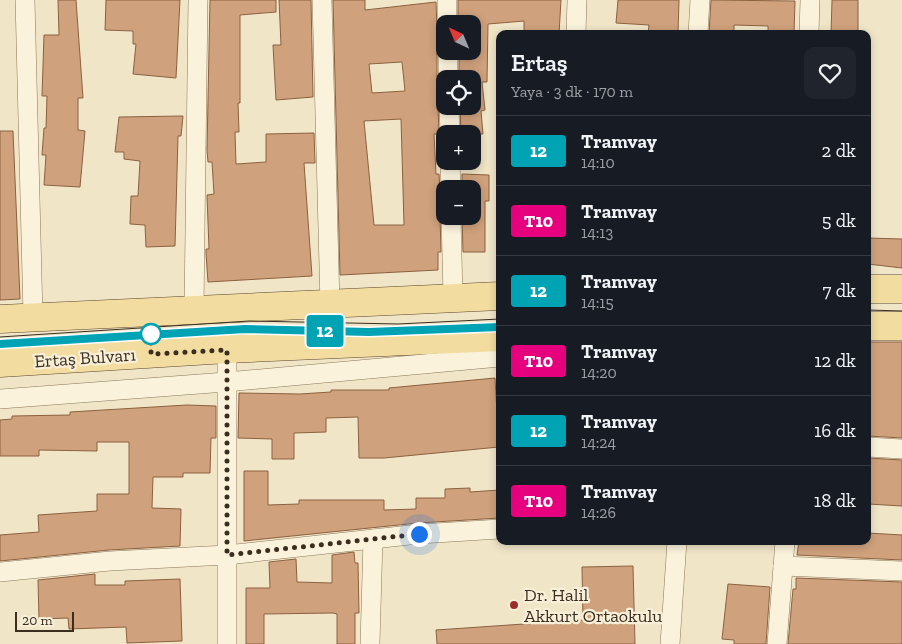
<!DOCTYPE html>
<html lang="tr">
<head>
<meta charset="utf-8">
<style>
  :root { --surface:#171b24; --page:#20242c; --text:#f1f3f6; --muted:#9ea1a6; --line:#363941 }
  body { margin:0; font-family:"Zilla Slab",serif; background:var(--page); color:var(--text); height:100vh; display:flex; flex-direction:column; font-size:19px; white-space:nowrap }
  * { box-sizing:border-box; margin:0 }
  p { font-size:16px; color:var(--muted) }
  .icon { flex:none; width:28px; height:28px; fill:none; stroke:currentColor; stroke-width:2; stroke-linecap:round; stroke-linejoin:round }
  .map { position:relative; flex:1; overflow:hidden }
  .side { position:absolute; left:496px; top:30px; width:375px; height:515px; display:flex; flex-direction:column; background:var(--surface); border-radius:10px; box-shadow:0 2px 8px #0003 }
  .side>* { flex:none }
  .badge { padding:0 10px; border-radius:4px; font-size:18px; line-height:32px }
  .needle { width:32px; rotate:316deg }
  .tools { position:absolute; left:436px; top:15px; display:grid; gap:10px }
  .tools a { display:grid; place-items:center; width:45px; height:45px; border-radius:10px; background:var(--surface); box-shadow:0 2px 8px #0003; font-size:25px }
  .scale { position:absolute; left:15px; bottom:12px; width:59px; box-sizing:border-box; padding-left:5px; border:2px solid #3c2e1f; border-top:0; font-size:14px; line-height:18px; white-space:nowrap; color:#3c2e1f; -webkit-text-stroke:4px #f7efd7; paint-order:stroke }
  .you { position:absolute; width:25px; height:25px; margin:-12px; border:4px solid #fff; border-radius:50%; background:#1a73e8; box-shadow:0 0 0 8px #1a73e833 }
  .map>.badge { position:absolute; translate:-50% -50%; box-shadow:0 0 0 2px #fff }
  .round { display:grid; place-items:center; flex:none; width:52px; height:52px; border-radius:10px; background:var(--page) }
  .overview { display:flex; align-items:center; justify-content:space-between; height:85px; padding:0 15px }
  h1 { font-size:24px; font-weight:600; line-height:38px }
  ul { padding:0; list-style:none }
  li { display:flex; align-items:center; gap:15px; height:70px; padding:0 15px; border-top:1px solid var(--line) }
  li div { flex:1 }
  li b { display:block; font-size:19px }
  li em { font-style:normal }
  li .badge { min-width:55px; font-weight:700; text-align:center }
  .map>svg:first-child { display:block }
  .building { fill:#cfa17c; stroke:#8c6140; fill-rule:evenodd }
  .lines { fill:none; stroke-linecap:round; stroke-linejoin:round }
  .minor-casing { stroke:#8c775b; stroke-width:20 }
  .primary-casing { stroke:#5a452f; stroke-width:29 }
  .minor { stroke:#faf2db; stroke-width:19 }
  .primary { stroke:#f3dc9f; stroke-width:28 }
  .tram { stroke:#3c2e1f; stroke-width:1 }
  .line-casing { stroke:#fff; stroke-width:11 }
  .line { stroke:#00a3b4; stroke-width:8 }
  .walk { stroke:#3c2e1f; stroke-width:5; stroke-dasharray:0 9 }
  .stop-dot { fill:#fff; stroke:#00a3b4; stroke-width:2.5 }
  .poi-dot { fill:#9d2d2a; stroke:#f7efd7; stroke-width:2 }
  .labels { text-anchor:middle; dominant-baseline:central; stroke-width:4.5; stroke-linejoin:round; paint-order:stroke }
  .street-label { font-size:18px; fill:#3c2e1f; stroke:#f7efd7 }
  .poi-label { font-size:18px; fill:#3c2e1f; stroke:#f7efd7; text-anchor:start }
</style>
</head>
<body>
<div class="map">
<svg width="902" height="644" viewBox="0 0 902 644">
  <rect width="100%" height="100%" fill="#f0e5c7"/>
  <!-- building -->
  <g class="building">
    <path d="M58 0H76L83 98H78V130L85 131 80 187 44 185 46 155H42L44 128H46L47 96H42L44 35H59Z"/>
    <path d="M106 0H180L176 78 133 74 136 44H133V31L105 30Z"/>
    <path d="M210 0H276V12L240 15V103H238L239 132H235L236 164 266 162V134L314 133 315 163H304L312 276 208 282 206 253V249H209L207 195 214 194 212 162H208L207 150Z"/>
    <path d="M279 0H311L313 97 276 100 273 45H281Z"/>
    <path d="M333 0H365V10L436 2 437 29 445 35V40L439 45 437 51V79L439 85 445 90V96L439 100 438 106 439 134H434L436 174H439L440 190 445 198V207L440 216 441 252H438V270L340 275ZM402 62 405 91 372 93 369 64ZM401 119 404 225H374L364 121Z"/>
    <path d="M458 0H561L559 34H524V21L488 24 487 82H482L485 110 481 111 483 134H461L460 106H472V79H459V51H472V24H458Z"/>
    <path d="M618 0H679L678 34H648L649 25 616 23Z"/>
    <path d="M711 0 795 1 794 34H768V26L734 25V34H709Z"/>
    <path d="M832 0H858V34H831Z"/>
    <path d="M183 116 181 136H178L175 246 146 247 145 225 130 224 131 196H138L140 161 124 159V152H115L119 117Z"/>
    <path d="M0 131H13L20 299 0 300Z"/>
    <path d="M462 174 489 175V201H485V252H463L462 216H472V189H462Z"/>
    <path d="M868 238 902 239V268L868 264Z"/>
    <path d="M868 342H902V438L868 436Z"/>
    <path d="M495 378 499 447 384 458H359L358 417 326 418V432L294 433V459H272V439L238 438 239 393 300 394 331 392V390H389V388Z"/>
    <path d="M187 405 216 406V438H211L210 473H183V477H153L152 508 181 509 180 546 109 550 0 561V535L39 532 38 515 97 511V494H129V442H97V451L39 450V456H0V420L12 419V416L70 415V412Z"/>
    <path d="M868 458 902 460V506L868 504Z"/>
    <path d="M244 471H268V505L299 504V500H384V510L416 509V498H445V489L470 488V492L500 490V518L418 523 244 541Z"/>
    <path d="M868 533 902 535V560L797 555 799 541H868Z"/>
    <path d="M354 552 355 563H358L359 613H355V644H337V614L333 613 264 614V644H246V588H270L269 562 296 559 297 582 332 583V555Z"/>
    <path d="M633 566 635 644H437L436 630 583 620 582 567Z"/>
    <path d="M95 574V585H125V581L180 579 182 641 127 643 126 627 69 629 68 618 39 619 38 580Z"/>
    <path d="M796 578 902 582V644H788L793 589H796Z"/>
    <path d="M728 584 770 587 766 644H734V640L722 639Z"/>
  </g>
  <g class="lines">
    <!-- minor casing -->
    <g class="minor-casing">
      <g id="minor">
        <path d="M25 0 33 316"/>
        <path d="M322 0 330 305"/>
        <path d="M447 0V24"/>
        <path d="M576 34 577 0"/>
        <path d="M698 34 700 0"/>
        <path d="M809 34 810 0"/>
        <path d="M448 51V79"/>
        <path d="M449 106 450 134"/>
        <path d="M450 161 451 189"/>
        <path d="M451 216 453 297"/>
        <path d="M194 308 198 0"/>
        <path d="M227 349V644"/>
        <path d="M0 399 226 382 500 357"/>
        <path d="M868 447 902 449"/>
        <path d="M783 566 902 571"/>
        <path d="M0 572 110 561 227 555 419 534 500 529"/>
        <path d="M370 644 373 539"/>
        <path d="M670 644 677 541"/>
        <path d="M777 644 785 541"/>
      </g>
    </g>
    <!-- primary casing -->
    <g class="primary-casing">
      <g id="primary">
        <path d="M868 289H902"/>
        <path d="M0 319 500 296"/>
        <path d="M868 326H902"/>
        <path d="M0 363 227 349 500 337"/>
      </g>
    </g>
    <!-- minor -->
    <use href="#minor" class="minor"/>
    <!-- primary -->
    <use href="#primary" class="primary"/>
    <!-- tram -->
    <g class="tram">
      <path d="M868 310 902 311"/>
      <path d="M422 330 500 327"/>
      <path d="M197 331 245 329 404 330"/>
      <path d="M0 337 249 321 398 324 500 319"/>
    </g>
  </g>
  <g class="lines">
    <!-- line casing -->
    <g class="line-casing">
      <path id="line" d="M0 344 245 329 369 332 500 327"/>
    </g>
    <!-- line -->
    <use href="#line" class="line"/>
    <!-- walk -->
    <path class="walk" d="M151 334V354L227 350V555L419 534"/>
  </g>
  <!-- markers -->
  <circle class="stop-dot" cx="151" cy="334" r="10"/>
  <circle class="poi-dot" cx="514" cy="605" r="5"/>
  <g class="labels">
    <!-- street labels -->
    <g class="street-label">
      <text transform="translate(85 358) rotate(-4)">Ertaş Bulvarı</text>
    </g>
    <!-- poi labels -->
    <g class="poi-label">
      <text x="524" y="595">Dr. Halil<tspan x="524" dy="21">Akkurt Ortaokulu</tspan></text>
    </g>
  </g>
</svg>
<div class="tools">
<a><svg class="needle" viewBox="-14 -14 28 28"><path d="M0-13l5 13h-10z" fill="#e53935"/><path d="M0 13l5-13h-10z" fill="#9ea1a6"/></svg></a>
<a><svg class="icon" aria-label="locate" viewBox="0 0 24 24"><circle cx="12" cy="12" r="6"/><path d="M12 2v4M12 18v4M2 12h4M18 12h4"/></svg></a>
<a>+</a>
<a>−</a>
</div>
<div class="scale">20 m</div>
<div class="you" style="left:419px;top:534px"></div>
<b class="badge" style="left:325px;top:331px;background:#00a3b4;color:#fff">12</b>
<section class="side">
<div class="overview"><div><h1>Ertaş</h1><p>Yaya · 3 dk · 170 m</p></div><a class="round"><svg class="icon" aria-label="heart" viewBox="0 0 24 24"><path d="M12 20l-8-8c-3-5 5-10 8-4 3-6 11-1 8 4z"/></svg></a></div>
<ul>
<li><span class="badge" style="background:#00a3b4;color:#fff">12</span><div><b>Tramvay</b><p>14:10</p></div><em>2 dk</em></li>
<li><span class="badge" style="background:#e6007e;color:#fff">T10</span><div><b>Tramvay</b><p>14:13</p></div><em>5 dk</em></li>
<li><span class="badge" style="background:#00a3b4;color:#fff">12</span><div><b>Tramvay</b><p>14:15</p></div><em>7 dk</em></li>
<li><span class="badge" style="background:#e6007e;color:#fff">T10</span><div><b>Tramvay</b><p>14:20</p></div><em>12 dk</em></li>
<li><span class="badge" style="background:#00a3b4;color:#fff">12</span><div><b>Tramvay</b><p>14:24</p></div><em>16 dk</em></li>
<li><span class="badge" style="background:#e6007e;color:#fff">T10</span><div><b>Tramvay</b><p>14:26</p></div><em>18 dk</em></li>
</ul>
</section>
</div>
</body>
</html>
